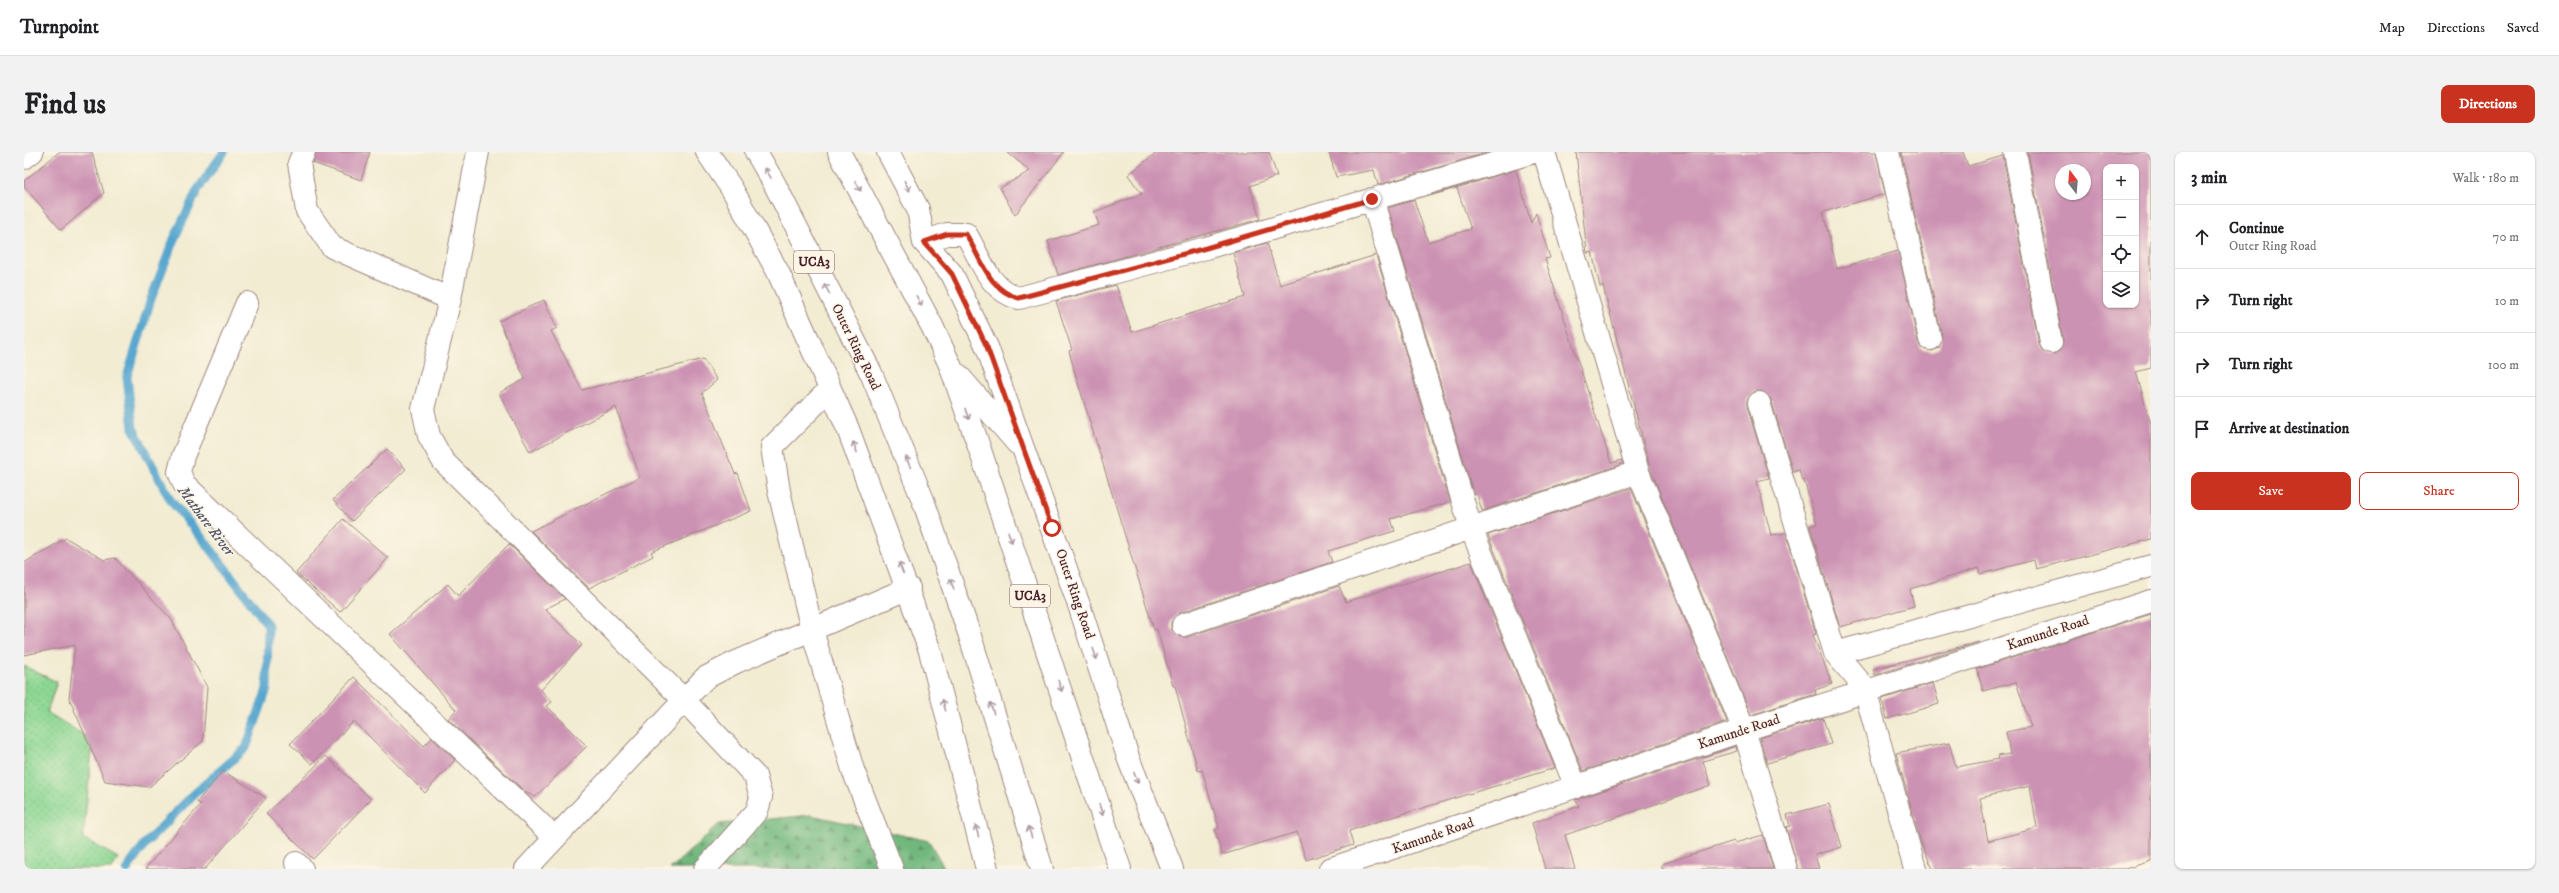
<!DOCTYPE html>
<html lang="en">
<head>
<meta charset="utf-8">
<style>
  body { margin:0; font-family:"IM FELL DW Pica",serif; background:#f2f2f2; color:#202124 }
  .controls { position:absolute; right:12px; top:12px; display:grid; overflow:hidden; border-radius:8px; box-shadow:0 1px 3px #0004 }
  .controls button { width:36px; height:36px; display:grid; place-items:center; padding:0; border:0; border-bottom:1px solid #e0e0e0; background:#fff; color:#202124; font:20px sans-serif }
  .compass { position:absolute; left:2031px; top:12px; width:36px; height:36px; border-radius:50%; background:#fff; box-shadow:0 1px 3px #0004; rotate:344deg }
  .stop { position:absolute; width:12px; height:12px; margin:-9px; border:3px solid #c8321e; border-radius:50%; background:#fff }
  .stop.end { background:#c8321e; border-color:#fff; box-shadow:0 1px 4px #0008 }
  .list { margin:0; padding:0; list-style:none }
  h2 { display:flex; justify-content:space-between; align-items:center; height:52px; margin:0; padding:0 16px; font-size:17px }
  h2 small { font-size:13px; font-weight:400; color:#757577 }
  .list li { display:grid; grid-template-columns:26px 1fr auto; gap:12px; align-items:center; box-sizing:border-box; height:64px; padding:0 16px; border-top:1px solid #e0e0e0 }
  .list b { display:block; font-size:15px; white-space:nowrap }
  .list p { margin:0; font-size:13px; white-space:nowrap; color:#757577 }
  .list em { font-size:13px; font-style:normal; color:#757577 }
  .actions { display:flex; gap:8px; padding:12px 16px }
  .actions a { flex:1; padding:9px 0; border:1px solid #c8321e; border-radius:8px; text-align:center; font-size:14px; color:#c8321e }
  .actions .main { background:#c8321e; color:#fff }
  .icon { flex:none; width:22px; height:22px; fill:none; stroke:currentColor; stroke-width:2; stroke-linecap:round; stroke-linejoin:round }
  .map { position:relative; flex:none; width:2127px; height:717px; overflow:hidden; border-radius:8px }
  header { display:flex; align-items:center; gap:24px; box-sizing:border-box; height:56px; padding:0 20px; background:#fff; border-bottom:1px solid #e0e0e0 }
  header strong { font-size:19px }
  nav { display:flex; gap:22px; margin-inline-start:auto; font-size:14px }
  .intro { display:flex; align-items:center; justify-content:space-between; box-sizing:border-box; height:96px; padding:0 24px }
  h1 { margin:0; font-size:28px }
  .button { padding:10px 18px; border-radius:8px; background:#c8321e; color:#fff; font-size:14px; font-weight:700 }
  main { display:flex; gap:24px; padding:0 24px }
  aside { flex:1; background:#fff; border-radius:8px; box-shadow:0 1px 3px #0004 }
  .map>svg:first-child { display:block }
</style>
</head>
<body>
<header>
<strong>Turnpoint</strong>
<nav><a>Map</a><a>Directions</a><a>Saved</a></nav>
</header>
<div class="intro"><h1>Find us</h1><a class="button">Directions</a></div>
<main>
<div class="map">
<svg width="2127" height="717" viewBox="0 0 2127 717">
  <defs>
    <pattern id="grass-dots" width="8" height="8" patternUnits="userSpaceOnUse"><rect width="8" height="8" fill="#8cd793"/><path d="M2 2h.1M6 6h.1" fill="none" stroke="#7ab87f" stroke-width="1.8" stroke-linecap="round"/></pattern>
    <pattern id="forest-firs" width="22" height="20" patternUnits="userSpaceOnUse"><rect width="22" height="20" fill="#71b87d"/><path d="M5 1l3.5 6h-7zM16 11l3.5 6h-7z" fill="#5f9567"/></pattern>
  </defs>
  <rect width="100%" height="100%" fill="#fcf5e5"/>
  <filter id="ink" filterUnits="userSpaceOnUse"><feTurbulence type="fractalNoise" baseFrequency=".025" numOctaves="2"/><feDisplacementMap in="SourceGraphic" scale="8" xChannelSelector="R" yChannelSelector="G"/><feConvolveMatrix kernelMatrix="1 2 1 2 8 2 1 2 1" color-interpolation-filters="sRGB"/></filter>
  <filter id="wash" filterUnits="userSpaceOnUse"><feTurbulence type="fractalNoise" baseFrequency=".012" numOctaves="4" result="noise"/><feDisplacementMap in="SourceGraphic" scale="16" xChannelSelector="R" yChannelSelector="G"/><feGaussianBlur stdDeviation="0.9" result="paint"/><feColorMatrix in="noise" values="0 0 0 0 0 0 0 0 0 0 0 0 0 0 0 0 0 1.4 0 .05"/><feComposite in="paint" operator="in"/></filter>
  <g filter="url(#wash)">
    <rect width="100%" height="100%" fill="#f2ecd3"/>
    <path fill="url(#grass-dots)" stroke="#6b7b5f" d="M0,514L33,530L23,560L69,589L59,686L94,706L88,717H0Z"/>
    <path fill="url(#forest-firs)" stroke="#5e6c54" d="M787,663L905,689L921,717H646L695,672Z"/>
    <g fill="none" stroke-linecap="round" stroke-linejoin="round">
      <path stroke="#54a5ce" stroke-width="9" d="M103,717L121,692L169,643L222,596L243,537L244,473L183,392L147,349L109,276L103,225L127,147L150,87L174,37L200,0"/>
    </g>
    <g id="blocks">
      <path fill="#cc92b3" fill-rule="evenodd" d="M35,0H68L80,41L37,78L0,34V29Z
        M292,0H346L337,28L289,11Z
        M983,0H1040L991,63L976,36L1006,19Z
        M1133,0H1245L1253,24L1226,34L1236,67L1034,123L1024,89L1075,73L1070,60L1118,42L1104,23Z
        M1305,0H1466L1354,33L1350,18L1312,25Z
        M1552,0H1852L1861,42L1799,60L1813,117L1874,99L1894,190L1897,196L1908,199L1915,196L1918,184L1877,0H1939L1944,14L1979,4L2015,192L2018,198L2029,202L2035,199L2039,188L2004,0H2127V216L2112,220L2127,272V387L2012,417L2010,408L1957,422L1955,416L1886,437L1890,454L1816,475L1786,374L1793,372L1780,328L1778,329L1775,318L1769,320L1747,247L1738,239H1731L1723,248V254L1745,326L1733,329L1747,383L1762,381L1792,482L1789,483L1808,532L1791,538L1792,542L1727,563L1626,316L1579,134L1576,135L1568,100L1563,101ZM2082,15H2112V153H2082ZM2037,18H2061V42H2037Z
        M1492,18L1507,71L1512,61L1526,106L1521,107L1587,311L1598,308L1599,312L1458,359L1453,342L1450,343L1364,56L1390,48L1404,90L1447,77L1433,36L1405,44Z
        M1243,91L1256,133L1352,103L1426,350L1367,367L1371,379L1304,399L1308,410L1155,461L1147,470V477L1156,485H1163L1315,434L1322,450L1447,410L1531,616L1345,672L1325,679L1329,693L1282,708L1273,680L1198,703L1191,678L1195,676L1178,618L1174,619L1151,534H1149L1133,477L1130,478L1051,221L1045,199L1048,198L1032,149L1092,133L1108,180L1221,145L1209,101Z
        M520,148L533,176L527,179L558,238L679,207L693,228L678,241L711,322L714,321L727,359L627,400L629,404L565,436L507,379L616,325L592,255L506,300L475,241L501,227L475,169Z
        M363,297L382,317L328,369L309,348Z
        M1607,336L1703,570L1559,619L1464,383Z
        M319,367L364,406L316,460L272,421Z
        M42,386L80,408L91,406L147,467L183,535L179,589L125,635L81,629L45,546L51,493L0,503V411Z
        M485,392L541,447L521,457L558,493L517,538L528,550L523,554L563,594L511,645L501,640L424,567L432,558L366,482L424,432L434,444Z
        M2127,462V709L2101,717H1909L1897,691L1872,601L1925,591L1932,615L1975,607L1974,604L1986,602L1982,580L2007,575L1992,530L1959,539L1953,517ZM2006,634L2013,676L1964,689L1956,646Z
        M1955,490L1851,523L1849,517Z
        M330,525L400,594L408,586L431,608L401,641L330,569L288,612L266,592Z
        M1909,531L1915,552L1863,567L1858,547Z
        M1799,566L1807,592L1743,611L1736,586Z
        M1712,594L1713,599L1679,609L1687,633L1541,683L1551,717H1521L1508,671L1555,654L1551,648Z
        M302,604L347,647L289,707L242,662Z
        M199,619L242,646L181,717H121L177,652L173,650Z
        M1805,652L1818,695L1791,703L1795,717H1774L1762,675L1766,674L1763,663Z
        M1739,683L1749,717H1638V712L1710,689L1711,691Z"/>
    </g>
  </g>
  <g filter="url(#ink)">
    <use href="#blocks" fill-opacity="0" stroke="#9e867f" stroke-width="1"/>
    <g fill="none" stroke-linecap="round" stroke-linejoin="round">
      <defs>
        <path id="minor" d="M280,0L275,11L283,59L308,95L426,147
          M454,0L426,147L399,257L405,284L419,309L660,548L731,624L737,645L733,659L681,717
          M1520,0L1614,320L1720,578L1762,717
          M1864,0L1906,187
          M1991,0L2027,190
          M0,6L8,0
          M1348,47L1447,376L1552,635
          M900,90L923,82H942C957,107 965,139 995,146L1182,96L1510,0
          M223,151L159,304L155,320L160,332L530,685
          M805,238L748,295L755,339L788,478L829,618L868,717
          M1735,251L1811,501L1840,535L1891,717
          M1159,473L1614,320
          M1811,501L2127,414
          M272,711L278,717
          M502,717L681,526L710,511L885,436
          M1306,717L1720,578L2127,449"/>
        <path id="major" d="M683,0L708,37L754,120L824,277L906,499L963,717
          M732,0L750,31L847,221L899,348L945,481L1018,717
          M815,0L908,174L926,213L953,289L1096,717
          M864,0L894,57L900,90L928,122L963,195L1056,456L1105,608L1148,717
          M934,223L993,291"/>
      </defs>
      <use href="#minor" stroke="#9e867f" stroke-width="24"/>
      <use href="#major" stroke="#9e867f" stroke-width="24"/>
      <use href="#minor" stroke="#fff" stroke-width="22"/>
      <use href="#major" stroke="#fff" stroke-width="22"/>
    </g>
    <defs><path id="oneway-shaft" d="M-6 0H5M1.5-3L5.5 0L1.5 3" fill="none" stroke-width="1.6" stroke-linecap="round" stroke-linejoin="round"/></defs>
    <g stroke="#ae9aa0">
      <use href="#oneway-shaft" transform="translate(744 21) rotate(-120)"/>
      <use href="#oneway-shaft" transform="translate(834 34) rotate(62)"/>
      <use href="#oneway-shaft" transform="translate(883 34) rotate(62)"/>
      <use href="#oneway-shaft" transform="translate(803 137) rotate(-117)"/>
      <use href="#oneway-shaft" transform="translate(895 149) rotate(62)"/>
      <use href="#oneway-shaft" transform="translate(943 262) rotate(70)"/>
      <use href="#oneway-shaft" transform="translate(831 295) rotate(-111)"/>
      <use href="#oneway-shaft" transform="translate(884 310) rotate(-113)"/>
      <use href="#oneway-shaft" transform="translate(986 385) rotate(71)"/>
      <use href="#oneway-shaft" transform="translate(877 416) rotate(-111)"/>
      <use href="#oneway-shaft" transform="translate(928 432) rotate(-109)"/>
      <use href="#oneway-shaft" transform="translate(1071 502) rotate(72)"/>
      <use href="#oneway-shaft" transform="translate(1036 534) rotate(71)"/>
      <use href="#oneway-shaft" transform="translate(920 553) rotate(-105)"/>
      <use href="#oneway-shaft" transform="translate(968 556) rotate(-107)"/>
      <use href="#oneway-shaft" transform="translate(1112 626) rotate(69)"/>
      <use href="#oneway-shaft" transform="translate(1077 658) rotate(72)"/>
      <use href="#oneway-shaft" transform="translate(953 679) rotate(-105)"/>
      <use href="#oneway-shaft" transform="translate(1006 680) rotate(-107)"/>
    </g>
  </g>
  <g fill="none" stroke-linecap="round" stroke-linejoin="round" filter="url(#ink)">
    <path stroke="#c8321e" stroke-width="5" d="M1028,376L963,195L928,122L900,90L923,82H942C957,107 965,139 995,146L1182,96L1348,47"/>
  </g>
  <g text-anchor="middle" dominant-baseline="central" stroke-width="3" stroke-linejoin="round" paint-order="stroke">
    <g fill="#fcf5e5" stroke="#7f5f63" stroke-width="1">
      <rect x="770" y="99" width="40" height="22" rx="3"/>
      <rect x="986" y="433" width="40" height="22" rx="3"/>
    </g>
    <g font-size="13" font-weight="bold" fill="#4a1f2b">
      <text x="790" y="110">UCA3</text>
      <text x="1006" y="444">UCA3</text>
    </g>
    <g font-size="14" fill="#4a1f2b" stroke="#fcf5e5">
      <text transform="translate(832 195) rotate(64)">Outer Ring Road</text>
      <text transform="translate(1051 442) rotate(71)">Outer Ring Road</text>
      <text transform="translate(2024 481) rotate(-18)">Kamunde Road</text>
      <text transform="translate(1715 580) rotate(-18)">Kamunde Road</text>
      <text transform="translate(1409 684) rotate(-19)">Kamunde Road</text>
    </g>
    <g font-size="15" font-style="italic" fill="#4e556c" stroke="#fcf5e5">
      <text transform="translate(182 369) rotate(53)">Mathare River</text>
    </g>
  </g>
</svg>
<div class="controls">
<button>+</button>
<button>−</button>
<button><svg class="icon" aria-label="locate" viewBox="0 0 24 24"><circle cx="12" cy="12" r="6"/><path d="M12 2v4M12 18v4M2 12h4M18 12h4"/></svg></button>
<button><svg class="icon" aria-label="layers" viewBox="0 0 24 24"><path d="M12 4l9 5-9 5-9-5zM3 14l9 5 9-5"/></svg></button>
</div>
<svg class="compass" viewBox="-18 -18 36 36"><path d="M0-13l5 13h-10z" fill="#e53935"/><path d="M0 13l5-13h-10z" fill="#757577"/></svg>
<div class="stop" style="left:1028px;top:376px"></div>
<div class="stop end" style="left:1348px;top:47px"></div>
</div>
<aside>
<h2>3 min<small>Walk · 180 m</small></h2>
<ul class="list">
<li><svg class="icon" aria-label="ahead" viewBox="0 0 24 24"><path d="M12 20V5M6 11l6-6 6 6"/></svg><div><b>Continue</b><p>Outer Ring Road</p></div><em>70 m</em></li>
<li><svg class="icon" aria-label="right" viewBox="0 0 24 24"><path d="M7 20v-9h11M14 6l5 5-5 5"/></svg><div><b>Turn right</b></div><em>10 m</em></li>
<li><svg class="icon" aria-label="right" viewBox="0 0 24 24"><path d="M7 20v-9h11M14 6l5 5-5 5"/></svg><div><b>Turn right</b></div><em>100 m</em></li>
<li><svg class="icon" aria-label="arrive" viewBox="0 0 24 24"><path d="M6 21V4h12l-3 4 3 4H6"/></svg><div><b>Arrive at destination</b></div></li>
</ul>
<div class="actions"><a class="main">Save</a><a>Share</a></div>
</aside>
</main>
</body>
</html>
